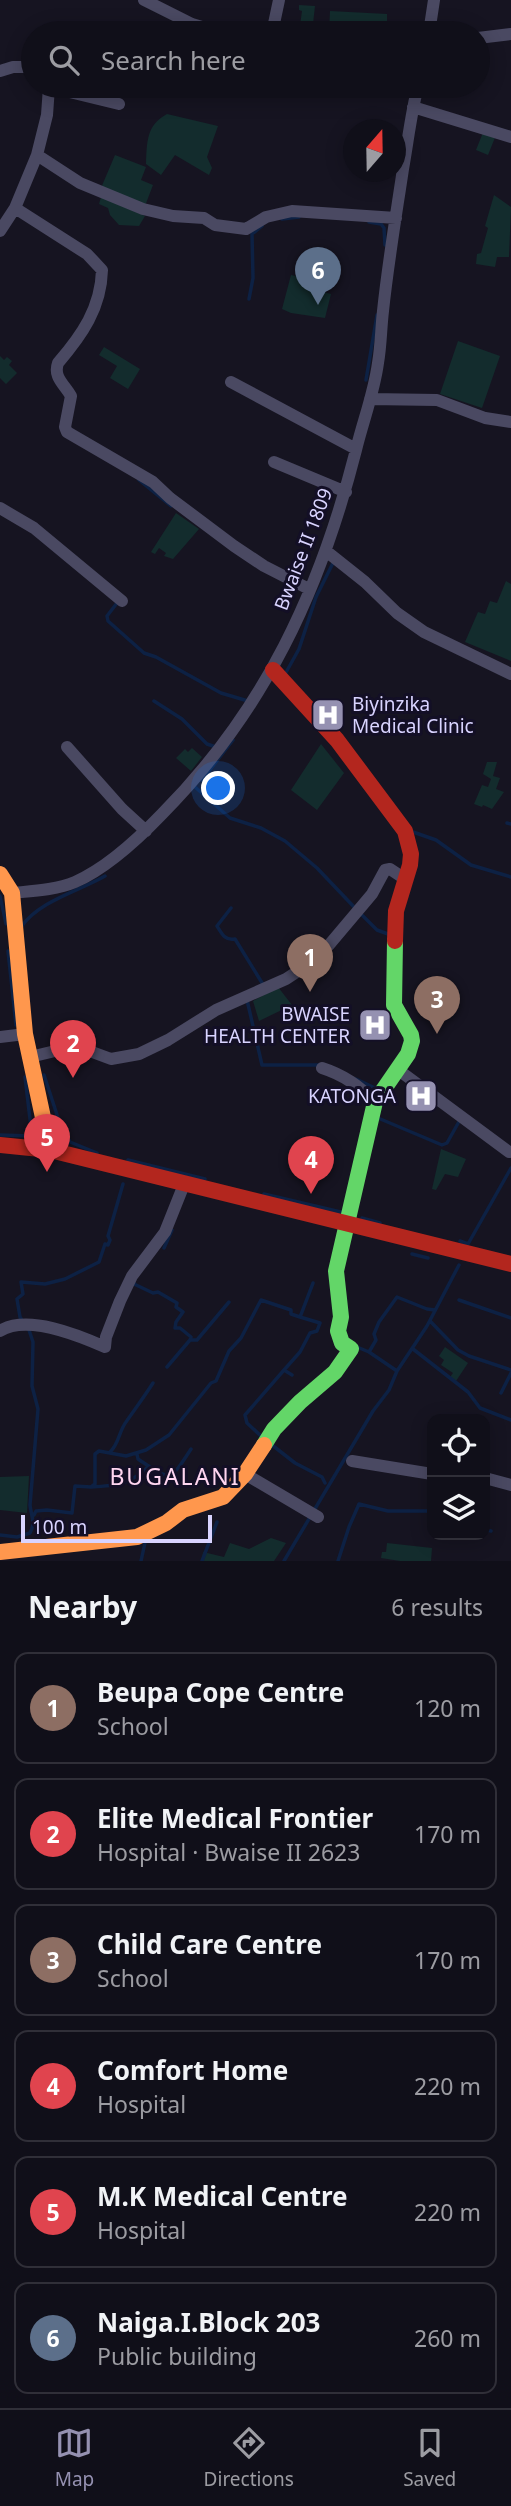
<!DOCTYPE html>
<html lang="en">
<head>
<meta charset="utf-8">
<style>
  body { margin:0; font-family:"Noto Sans",sans-serif; background:#1e1d26; color:#f1f3f6 }
  .controls { position:absolute; right:21px; bottom:21px; display:grid; overflow:hidden; border-radius:14px; box-shadow:0 4px 18px #0003 }
  .controls button { width:63px; height:63px; display:grid; place-items:center; padding:0; border:0; border-bottom:2px solid #302f38; background:#100f19; color:#f1f3f6; font:35px sans-serif }
  .compass { position:absolute; left:343px; top:119px; width:63px; height:63px; border-radius:50%; background:#100f19; box-shadow:0 4px 18px #0003; rotate:20deg }
  .scale { position:absolute; left:21px; bottom:18px; width:191px; box-sizing:border-box; padding-left:7px; border:4px solid #d9d4ff; border-top:0; font-size:19px; line-height:24px; white-space:nowrap; color:#d9d4ff; -webkit-text-stroke:5px #130f26; paint-order:stroke }
  .you { position:absolute; left:219px; top:789px; width:24px; height:24px; margin:-18px; border:5px solid #fff; border-radius:50%; background:#1a73e8; box-shadow:0 0 0 10px #1a73e833 }
  .badge { display:grid; place-items:center; width:46px; height:46px; border-radius:50%; background:#9591b1; color:#fff; font-size:23px; font-weight:700 }
  .pin { position:absolute; translate:-50% -58px; filter:drop-shadow(0 2px 4px #0008) }
  .pin::after { content:''; position:absolute; top:37px; width:24px; height:21px; background:inherit; clip-path:polygon(0 0,100% 0,50% 100%) }
  .list { margin:0; padding:0; list-style:none }
  h2 { display:flex; justify-content:space-between; align-items:center; height:91px; margin:0; padding:0 28px; font-size:30px }
  h2 small { font-size:23px; font-weight:400; color:#9c9ca2 }
  .list li { display:grid; grid-template-columns:46px 1fr auto; gap:21px; align-items:center; box-sizing:border-box; height:112px; margin:0 14px 14px; padding:0 14px; border:2px solid #302f38; border-radius:14px }
  .list b { display:block; font-size:26px; white-space:nowrap }
  .list p { margin:0; font-size:23px; white-space:nowrap; color:#9c9ca2 }
  .list em { font-size:23px; font-style:normal; color:#9c9ca2 }
  .icon { flex:none; width:38px; height:38px; fill:none; stroke:currentColor; stroke-width:2; stroke-linecap:round; stroke-linejoin:round }
  .map { position:relative; flex:none; width:511px; height:1561px; overflow:hidden }
  .search { position:absolute; background:#100f19; box-shadow:0 4px 18px #0003; left:21px; right:21px; top:21px; height:77px; display:flex; align-items:center; gap:18px; box-sizing:border-box; padding:0 24px; border-radius:38px; color:#9c9ca2; font-size:26px }
  .sheet { height:847px; background:#100f19 }
  nav { display:flex; justify-content:space-around; align-items:center; box-sizing:border-box; height:98px; border-top:2px solid #302f38; background:#100f19; font-size:19px; color:#9c9ca2 }
  nav a { display:grid; justify-items:center; gap:4px }
  nav .on { color:#9591b1 }
  .map>svg:first-child { display:block }
</style>
</head>
<body>
<div class="map">
<svg width="511" height="1561" viewBox="0 0 511 1561">
  <rect width="100%" height="100%" fill="#161421"/>
  <path fill="#132c2d" d="M299,5L315,6L312,33H299L302,11L299,10Z
    M330,11L387,14V33H329Z
    M167,114L218,126L207,157L212,168L209,175L175,155L161,175L146,164C147,143 146,125 167,114Z
    M484,130L496,135L488,155L476,150Z
    M115,155L146,167L141,180L153,185L145,206L101,188Z
    M494,195L511,207L509,257H497L495,267L476,264L477,254L481,253L488,228L485,226Z
    M101,197L145,216L139,226L119,225L110,215L108,208L99,204Z
    M306,274L318,277L316,290L331,294L325,318L291,313L282,309L291,275L305,278Z
    M458,341L500,356L482,408L440,394Z
    M104,347L140,369L128,389L110,378L117,366L99,355Z
    M0,356L4,360L7,357L12,361L9,365L17,373L6,384L0,378Z
    M176,513L199,529L173,559L164,556L166,553L159,548L155,554L151,552Z
    M506,581L511,584V661L465,642L478,612L485,614L490,601L497,603Z
    M321,744L344,773L317,810L291,790Z
    M192,748L202,757L191,771L176,758L185,749L188,752Z
    M487,762H497L493,776L500,778L496,789L504,792L492,809L483,805L482,807L474,804L482,785L488,787L491,779L483,774Z
    M278,987L292,1005L259,1021L253,1001Z
    M441,1149L466,1159L458,1177L445,1174L436,1190L432,1189Z
    M445,1347L468,1363L456,1381L450,1377L453,1373L441,1365L444,1360L439,1356Z
    M29,1476L27,1513L0,1510V1477Z
    M271,1538L286,1543L274,1561H202L203,1552L224,1557L230,1543L249,1549Z
    M387,1543L432,1548L431,1561H400L381,1558L382,1552H386Z"/>
  <g fill="none" stroke-linecap="round" stroke-linejoin="round">
    <path stroke="#0d2144" stroke-width="3.5" d="M222,28L258,33
      M282,219L299,217
      M369,222L381,224L384,228L385,245
      M249,299L253,278L252,234L262,226
      M366,380L377,315
      M139,480L171,506
      M116,601L117,603L107,616L108,621L144,653L156,657L221,693L248,701
      M284,676L299,649L316,597L334,561
      M154,701L182,719L207,744L216,747
      M197,780H202L233,740
      M195,787L230,818L261,828L285,841L317,868L355,908
      M507,823L511,824
      M413,832L436,840L471,865L511,877
      M0,896L6,924
      M231,908L217,926C222,934 225,941 235,939L264,986
      M361,914L377,930L388,934L389,936
      M21,927C39,901 79,891 105,876
      M8,951L16,1025
      M247,1000L262,1065H320
      M44,1075L61,1127L70,1142L97,1153
      M356,1079L377,1089
      M378,1118L442,1145L447,1143L461,1118
      M0,1135L32,1136L25,1077
      M128,1160L205,1179
      M264,1194L345,1213
      M362,1218L380,1223
      M460,1241L468,1244L511,1168
      M164,1248L172,1230
      M412,1254L428,1258
      M134,1281V1284L153,1293L158,1292L177,1303L176,1307L183,1312L176,1322L175,1328H180L191,1337L190,1340
      M459,1300L511,1318
      M430,1321L458,1350L469,1356L511,1370
      M23,1322L20,1317L17,1299L23,1294L21,1282L45,1284L65,1279L99,1262L105,1244L108,1245L110,1240L108,1236L123,1184
      M357,1347L369,1352L397,1371
      M413,1349L468,1392L480,1408L511,1420
      M369,1352L376,1340L374,1334L379,1322L397,1297L427,1309L435,1310
      M167,1367L190,1340H197L229,1302
      M284,1370L300,1352L310,1333L317,1331L320,1323L300,1317L313,1283
      M501,1393L511,1373
      M261,1436L247,1423L245,1415L284,1370L292,1375
      M272,1445L295,1463L322,1477L325,1483
      M110,1452C119,1444 119,1431 126,1422C135,1409 144,1397 153,1383
      M137,1454L138,1459C171,1481 169,1483 191,1449
      M91,1487C116,1486 131,1484 149,1466
      M34,1515L36,1511L47,1510L72,1513L75,1486L91,1487L95,1484V1454L99,1451L126,1456L146,1450L169,1435L211,1383L216,1381L229,1351L241,1338L261,1300L291,1310V1314L300,1317
      M485,1518L487,1520V1530L491,1531
      M0,1535L17,1537L30,1533C36,1522 31,1516 30,1505L38,1409L32,1386L33,1342L29,1330
      M141,1561L146,1538
      M202,1561L217,1522
      M284,1561L373,1411L389,1390L397,1371L427,1326L459,1265
      M338,1561L349,1527L359,1504L388,1511H432"/>
    <path stroke="#4a4962" stroke-width="12" d="M144,0L192,24L222,33
      M272,33L279,0
      M429,33L434,0
      M478,38L511,34
      M0,71L13,67H28L33,73
      M49,87L119,104
      M413,107L511,137
      M37,155L80,183L143,209L173,216L204,218L215,225L246,229L266,217L292,211L396,218
      M15,208L87,254L102,270C101,308 82,335 58,363C53,377 64,384 71,396L65,427L67,432L153,482L170,498L234,546L264,566L309,589
      M0,231L15,208L37,155L47,115L49,87
      M231,382L356,449
      M370,399L437,400L485,418L511,422
      M274,462L346,492
      M0,508L34,528L122,601
      M326,551L365,582L397,613L424,632L511,674
      M67,747L122,809L146,831
      M12,893C32,891 56,890 75,882C107,868 138,839 162,814C265,710 320,591 356,450C363,421 374,393 378,363C381,346 381,328 383,311C388,263 396,216 403,169C408,141 411,113 418,86
      M0,1037L25,1034
      M30,1057L76,1046L111,1059L139,1054L168,1040L216,1010L286,979L318,958L372,894L385,870L390,869L405,879
      M322,1068C344,1075 359,1086 375,1102
      M397,1069L509,1152
      M0,1331C27,1314 78,1335 105,1347L106,1337L120,1301L132,1276L165,1232L185,1182
      M352,1461L432,1474
      M245,1474L318,1517
      M485,1478L511,1485"/>
    <path stroke="#63d668" stroke-width="16" d="M264,1445L274,1429L300,1402L335,1372L351,1349L342,1343L338,1331L341,1317L336,1271L375,1102L408,1054L412,1041L411,1035L394,1005L395,941"/>
    <path stroke="#ff974d" stroke-width="16" d="M0,874L12,893L25,1034L50,1150
      M0,1552L137,1537L166,1523L183,1510L223,1497L245,1474L264,1445"/>
    <path stroke="#b3261e" stroke-width="16" d="M273,670L337,740L405,831L411,854L410,865L396,911L395,941
      M0,1145L50,1150L511,1264"/>
  </g>
  <defs>
    <symbol id="hospital-square" viewBox="-11 -11 22 22"><rect x="-9" y="-9" width="18" height="18" rx="4" fill="#9591b1" stroke="#130f26"/><path d="M-5-5h3v3.5h4V-5h3V5h-3V1.5h-4V5h-3Z" fill="#fff"/></symbol>
  </defs>
  <g fill-rule="evenodd">
    <use href="#hospital-square" x="309" y="696" width="38" height="38"/>
    <use href="#hospital-square" x="356" y="1006" width="38" height="38"/>
    <use href="#hospital-square" x="402" y="1077" width="38" height="38"/>
  </g>
  <g text-anchor="middle" dominant-baseline="central" stroke-width="6" stroke-linejoin="round" paint-order="stroke">
    <g font-size="19" fill="#d9d4ff" stroke="#130f26">
      <text transform="translate(303 549) rotate(-69)">Bwaise II 1809</text>
    </g>
    <g font-size="19" fill="#d9d4ff" stroke="#130f26" text-anchor="end">
      <text x="352" y="704" text-anchor="start">Biyinzika<tspan x="352" dy="22">Medical Clinic</tspan></text>
      <text x="350" y="1014">BWAISE<tspan x="350" dy="22">HEALTH CENTER</tspan></text>
      <text x="396" y="1096">KATONGA</text>
    </g>
    <g font-size="23" letter-spacing="2" fill="#ffd6f0" stroke="#130f26">
      <text x="175" y="1476">BUGALANI</text>
    </g>
  </g>
</svg>
<div class="controls">
<button><svg class="icon" aria-label="locate" viewBox="0 0 24 24"><circle cx="12" cy="12" r="6"/><path d="M12 2v4M12 18v4M2 12h4M18 12h4"/></svg></button>
<button><svg class="icon" aria-label="layers" viewBox="0 0 24 24"><path d="M12 4l9 5-9 5-9-5zM3 14l9 5 9-5"/></svg></button>
</div>
<svg class="compass" viewBox="-18 -18 36 36"><path d="M0-13l5 13h-10z" fill="#e53935"/><path d="M0 13l5-13h-10z" fill="#9c9ca2"/></svg>
<div class="scale">100 m</div>
<div class="you"></div>
<div class="pin badge" style="left:310px;top:992px;background:#8d6e63">1</div>
<div class="pin badge" style="left:73px;top:1078px;background:#e0444e">2</div>
<div class="pin badge" style="left:437px;top:1034px;background:#8d6e63">3</div>
<div class="pin badge" style="left:311px;top:1194px;background:#e0444e">4</div>
<div class="pin badge" style="left:47px;top:1172px;background:#e0444e">5</div>
<div class="pin badge" style="left:318px;top:305px;background:#5c6f8a">6</div>
<div class="search"><svg class="icon" aria-label="search" viewBox="0 0 24 24"><circle cx="10" cy="10" r="6"/><path d="M15 15l6 6"/></svg>Search here</div>
</div>
<section class="sheet">
<h2>Nearby<small>6 results</small></h2>
<ul class="list">
<li><span class="badge" style="background:#8d6e63">1</span><div><b>Beupa Cope Centre</b><p>School</p></div><em>120 m</em></li>
<li><span class="badge" style="background:#e0444e">2</span><div><b>Elite Medical Frontier</b><p>Hospital · Bwaise II 2623</p></div><em>170 m</em></li>
<li><span class="badge" style="background:#8d6e63">3</span><div><b>Child Care Centre</b><p>School</p></div><em>170 m</em></li>
<li><span class="badge" style="background:#e0444e">4</span><div><b>Comfort Home</b><p>Hospital</p></div><em>220 m</em></li>
<li><span class="badge" style="background:#e0444e">5</span><div><b>M.K Medical Centre</b><p>Hospital</p></div><em>220 m</em></li>
<li><span class="badge" style="background:#5c6f8a">6</span><div><b>Naiga.I.Block 203</b><p>Public building</p></div><em>260 m</em></li>
</ul>
</section>
<nav>
<a class="on"><svg class="icon" aria-label="map" viewBox="0 0 24 24"><path d="M3 6l6-2 6 2 6-2v14l-6 2-6-2-6 2zM9 4v14M15 6v14"/></svg>Map</a>
<a><svg class="icon" aria-label="directions" viewBox="0 0 24 24"><path d="M12 3l9 9-9 9-9-9zM9 14v-3h6M13 9l2 2-2 2"/></svg>Directions</a>
<a><svg class="icon" aria-label="saved" viewBox="0 0 24 24"><path d="M7 4h10v16l-5-4-5 4z"/></svg>Saved</a>
</nav>
</body>
</html>
